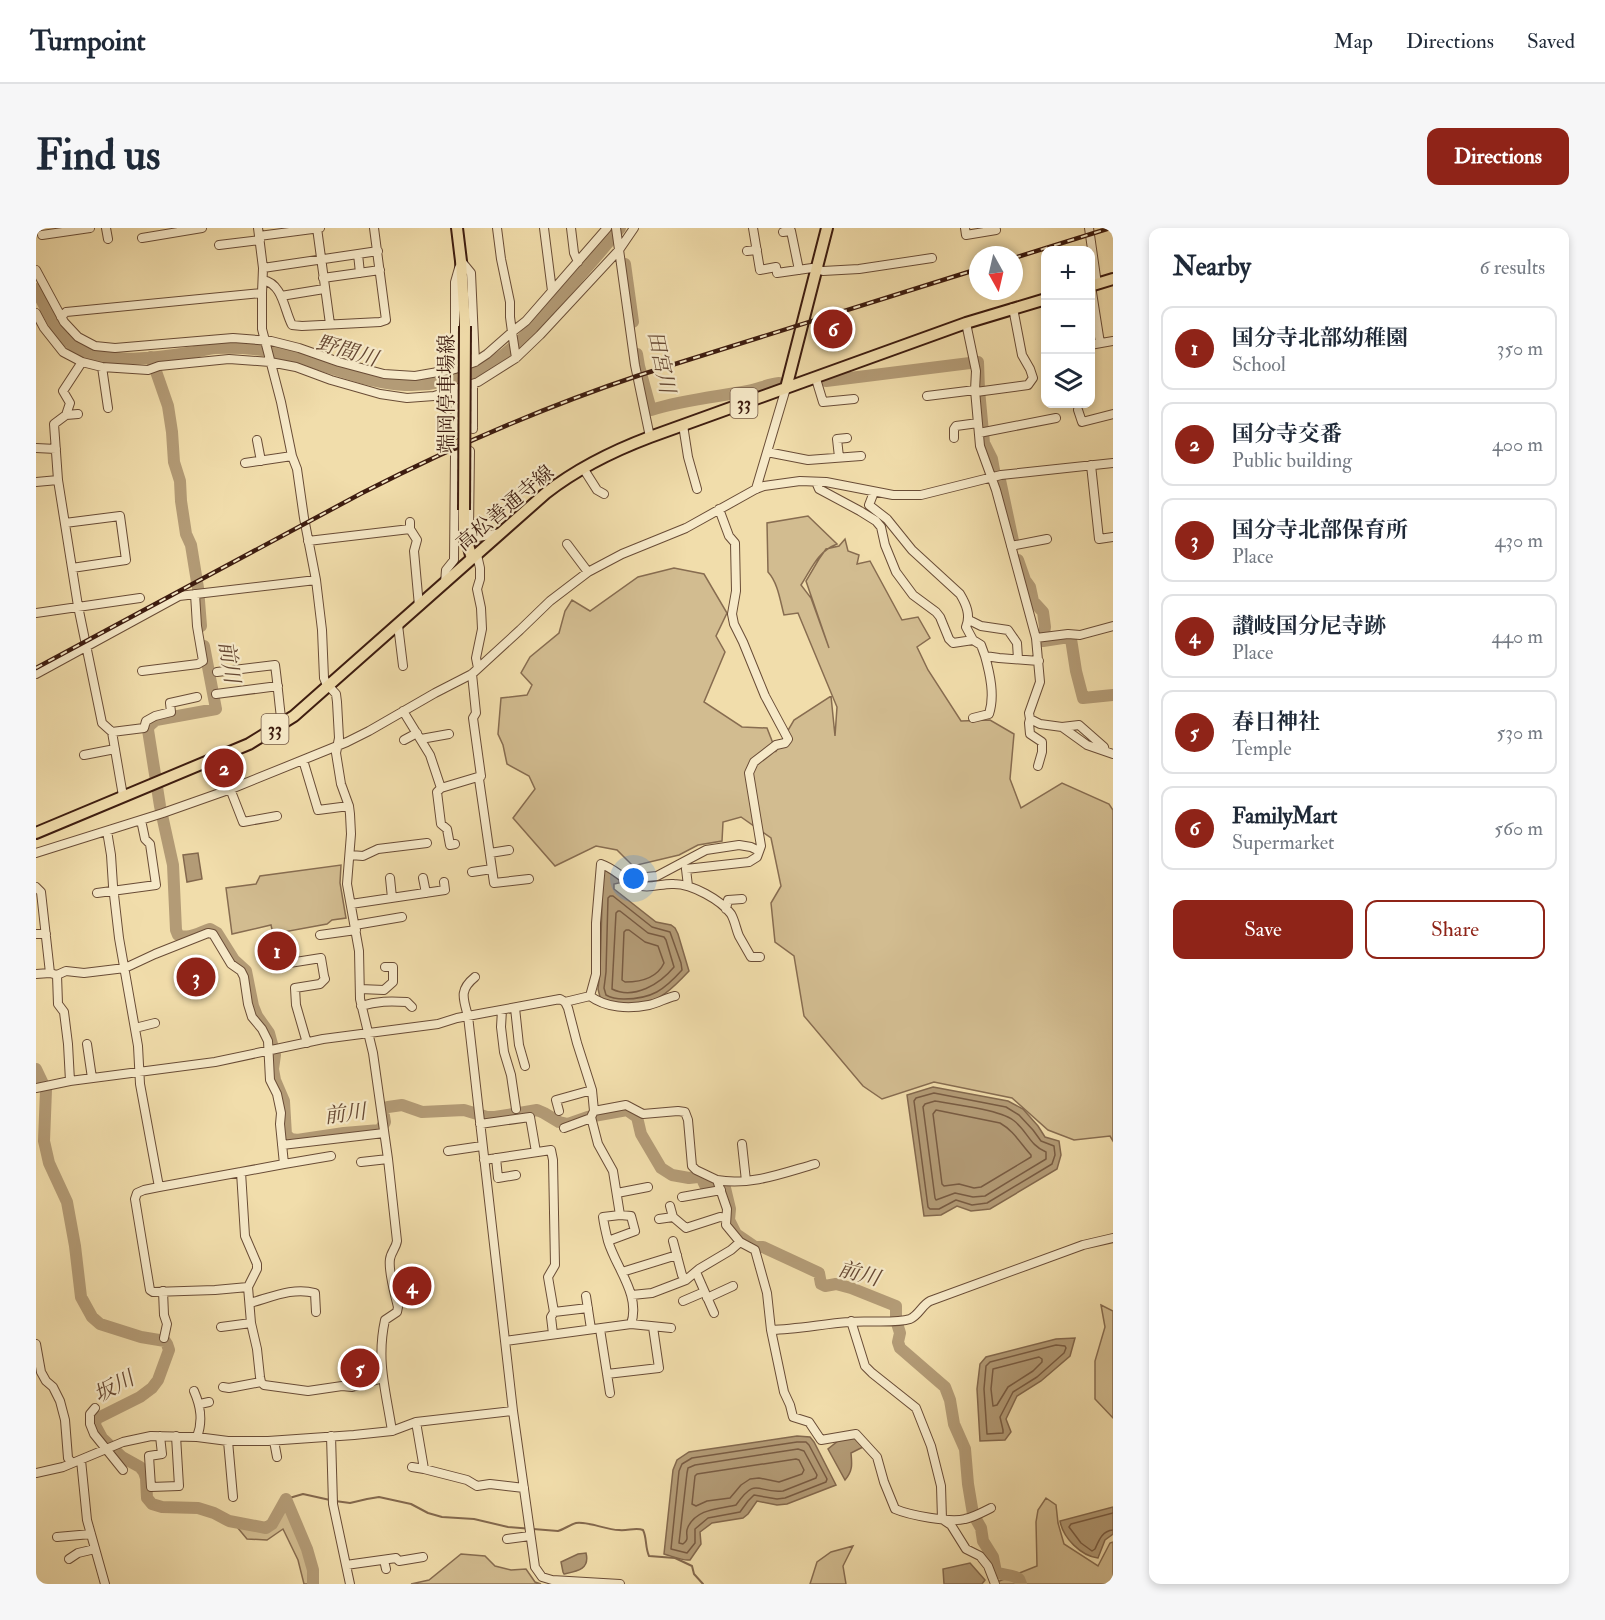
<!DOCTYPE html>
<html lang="en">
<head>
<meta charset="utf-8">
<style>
  body { margin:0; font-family:"IM FELL Double Pica","Noto Serif JP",serif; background:#f6f6f7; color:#1f2937 }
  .controls { position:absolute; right:18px; top:18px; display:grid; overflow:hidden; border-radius:12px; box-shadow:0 3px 9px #0003 }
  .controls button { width:54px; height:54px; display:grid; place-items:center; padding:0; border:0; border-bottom:2px solid #e0e1e3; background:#fff; color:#1f2937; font:30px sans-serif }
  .compass { position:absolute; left:933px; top:18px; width:54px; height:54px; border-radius:50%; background:#fff; box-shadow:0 3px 9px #0003; rotate:172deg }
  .you { position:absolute; left:598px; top:651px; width:21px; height:21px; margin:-15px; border:4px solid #fff; border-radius:50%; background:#1a73e8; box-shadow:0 0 0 9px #1a73e833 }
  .badge { display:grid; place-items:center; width:39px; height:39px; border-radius:50%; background:#8f2418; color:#fff; font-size:20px; font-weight:700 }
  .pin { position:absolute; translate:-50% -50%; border:3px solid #fff; box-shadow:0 2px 6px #0006 }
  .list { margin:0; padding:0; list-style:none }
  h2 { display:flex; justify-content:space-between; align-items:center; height:78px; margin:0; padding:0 24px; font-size:26px }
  h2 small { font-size:20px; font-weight:400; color:#747a83 }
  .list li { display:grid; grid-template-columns:39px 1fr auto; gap:18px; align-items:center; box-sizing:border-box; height:84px; margin:0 12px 12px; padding:0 12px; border:2px solid #e0e1e3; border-radius:12px }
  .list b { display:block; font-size:22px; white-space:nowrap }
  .list p { margin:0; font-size:20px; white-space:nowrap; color:#747a83 }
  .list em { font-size:20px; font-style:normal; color:#747a83 }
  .actions { display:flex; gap:12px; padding:18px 24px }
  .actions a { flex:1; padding:14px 0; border:2px solid #8f2418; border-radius:12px; text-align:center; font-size:21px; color:#8f2418 }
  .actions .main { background:#8f2418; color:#fff }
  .icon { flex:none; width:33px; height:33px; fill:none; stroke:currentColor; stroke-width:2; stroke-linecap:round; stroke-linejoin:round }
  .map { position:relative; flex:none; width:1077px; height:1356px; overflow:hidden; border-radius:12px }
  header { display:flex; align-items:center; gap:36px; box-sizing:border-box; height:84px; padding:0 30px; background:#fff; border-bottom:2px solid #e0e1e3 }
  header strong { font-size:28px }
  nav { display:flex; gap:33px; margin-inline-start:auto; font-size:21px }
  .intro { display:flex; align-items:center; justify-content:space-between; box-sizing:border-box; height:144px; padding:0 36px }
  h1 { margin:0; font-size:42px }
  .button { padding:15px 27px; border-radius:12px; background:#8f2418; color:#fff; font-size:21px; font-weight:700 }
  main { display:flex; gap:36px; padding:0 36px }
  aside { flex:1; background:#fff; border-radius:12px; box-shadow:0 3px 9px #0003 }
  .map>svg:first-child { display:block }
</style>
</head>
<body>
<header>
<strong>Turnpoint</strong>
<nav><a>Map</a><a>Directions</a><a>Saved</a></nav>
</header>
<div class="intro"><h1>Find us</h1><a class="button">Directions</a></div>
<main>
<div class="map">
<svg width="1077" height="1356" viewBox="0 0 1077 1356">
  <rect width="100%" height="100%" fill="#f1ddab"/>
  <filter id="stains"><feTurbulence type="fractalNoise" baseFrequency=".00333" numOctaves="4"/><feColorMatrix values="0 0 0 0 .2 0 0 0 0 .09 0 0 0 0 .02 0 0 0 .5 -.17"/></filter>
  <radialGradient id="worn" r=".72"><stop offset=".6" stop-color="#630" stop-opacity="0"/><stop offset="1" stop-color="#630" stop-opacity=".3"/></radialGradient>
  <path fill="#d2bc90" stroke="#876c50" stroke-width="1.5" d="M772,288L801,316C781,324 776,340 765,357L775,370L793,420L770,353L783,331L790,321L803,318L809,311L812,323L823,327L821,336L834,333L866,392L882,389L894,410L881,419L892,442L925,493L954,492L978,506L974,551L985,580L1026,555L1073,576L1077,582V913L1074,908L1038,912L1012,902L976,870L898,854L846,871L827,858L768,788L758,728L739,714L735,675L745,658L735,610L705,589L687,594L686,613L662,617L643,627L597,638L581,622L560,618L519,638L477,590L499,561L493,548L471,536L467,517L462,506L465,470L491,467L496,457L485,445L494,429L523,405L529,383L536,372L554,383L602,349L638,340L668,346L691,385L680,408L689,424L668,474L706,499L731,500L740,523L758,492L795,468L799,508L801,479L762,385L748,387C744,372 742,355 732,344L731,295Z
    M305,637L304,655L310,690L296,692L291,696L237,706L235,697L196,706L190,660L220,656L224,648Z
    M1065,1077L1077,1083V1190L1059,1171V1133L1069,1099Z
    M1010,1270L1020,1277L1022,1295L1028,1316L1062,1338L1074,1315L1077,1314V1356H956L1001,1338L1000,1294L1002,1282Z
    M250,1278C259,1302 276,1329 272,1356H268L262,1332L247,1301L231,1312L211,1311L201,1299L224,1302L235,1301Z
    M817,1318L807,1338L810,1356H774L781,1334L795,1324Z
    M425,1326L449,1328L459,1338L475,1342L490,1341L499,1354L505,1356H375L393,1352Z"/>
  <path fill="#b39b76" stroke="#83684d" stroke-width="1.5" d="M162,625L166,651L151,654L147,627Z
    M567,642H569L583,652V655L578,656V661L620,694L635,697L639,700L642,706L653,743C638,759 622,776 598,777C587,777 576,774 565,773L562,761L564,744Z
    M897,859L972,873L987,881L1002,898L1009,909L1023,913L1025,927L1021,941L954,981L935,983L921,978L905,987L888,988L871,867Z
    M1039,1110L1034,1128L1005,1153L981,1168L970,1191L975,1204L969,1212L944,1213L941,1161L944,1136L950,1129L1020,1111Z
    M761,1208L774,1209L778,1214L800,1257L751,1276L741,1277L721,1273L712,1286L707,1290L676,1295L664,1304L665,1316L654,1332C646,1333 636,1328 628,1326L637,1242L641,1232L653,1224Z
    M820,1208L831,1217L815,1225C816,1236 817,1243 809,1252L792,1221L802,1213Z
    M1077,1279V1306L1069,1312L1062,1330C1045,1328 1027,1310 1024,1293Z
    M550,1325C554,1341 542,1343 528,1346L527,1344L525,1334L542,1326Z
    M934,1335L949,1352L946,1356H908L907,1341Z"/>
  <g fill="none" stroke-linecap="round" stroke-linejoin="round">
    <path stroke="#785b42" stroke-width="1.5" d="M574,668H577L616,699L634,704L645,735L646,742C628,762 616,771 588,771C581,771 575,770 570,767L568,760L570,744L572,670Z
      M582,683H584L612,705L628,709L630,712L638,739C624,756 598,772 576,761L580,685Z
      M590,702H593L609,714L622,718L628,735C621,750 604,754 589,754L586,752L588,704Z
      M898,865L970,879L983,887L997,902L1005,913L1018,918L1019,927L1016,936L951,975L936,977L920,972L903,981H894L892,979L878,873L880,870Z
      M899,873C917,876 964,882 977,892C991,902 993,917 1010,924V931L949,968L937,969L919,965L900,972L899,970L887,879L889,876Z
      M900,882L964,895C978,903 984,915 995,927V929L945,959L938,960L923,956L908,958L906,956L897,886Z
      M1020,1117L1029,1118L1030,1120L1028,1125L1001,1149L977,1164L964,1189L967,1202V1205L951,1206L948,1161L950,1138L954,1134Z
      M1003,1129L1006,1131V1134L997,1143L972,1159L961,1177L957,1178L955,1161L957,1141Z
      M761,1214H770L773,1217L791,1251L790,1254L749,1270L741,1271L718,1267L712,1273L704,1284L672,1290L659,1301V1315L651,1325L635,1321L643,1243L646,1236L656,1230Z
      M762,1221L768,1223L781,1247L780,1250L747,1263C721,1266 721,1247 700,1277C684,1281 661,1280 652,1299C648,1307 655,1310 647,1316L643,1315L651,1245L652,1240L659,1237Z
      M760,1231L763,1232L768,1242L766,1246L743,1254L723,1250L714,1251L705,1257L694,1270L671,1273L660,1278L656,1276L659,1248L661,1246Z
      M1077,1285L1035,1296L1033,1299L1045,1315L1056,1323L1059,1321C1063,1312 1066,1303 1077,1302"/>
    <path stroke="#83684d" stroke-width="2" d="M250,1271L267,1266L294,1272
      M299,1273L314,1275L331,1271L343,1269L375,1276L392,1285L406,1289L438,1291L472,1299L522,1303C529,1301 533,1297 540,1295C552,1293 570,1302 583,1302C592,1303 600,1299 607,1302C611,1310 609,1319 613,1328L639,1330L656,1338L658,1346L667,1356"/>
    <path stroke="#b39b76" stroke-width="12" d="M589,36L597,94
      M0,61C11,82 22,112 45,122C74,136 121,130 152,125C161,124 170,121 179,120C204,119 232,121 256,128C323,147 369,174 440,143C473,129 498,99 522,72C543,49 564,25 584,0
      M601,126L603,138L615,182C646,172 679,169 712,163C723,161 732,156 743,155
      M115,129L132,178L136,204L138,234L144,253L145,273L150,306L155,317L162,360L165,398
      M790,153L942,134L943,162L948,215L956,231L958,242
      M964,252L977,313
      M982,332L989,352L994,359L997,373L1007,384L1009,399L1007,413L1033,409L1035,411L1040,443L1047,470L1077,467
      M168,418L180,481L120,492L113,498L112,502L124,578L137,637L140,702L142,707C152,712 164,704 174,701L181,705L198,732L210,743L217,778L221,788L233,805L239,827L237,841L239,852L248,873L250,907L255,911L261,912L308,905L344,902L349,894L347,882L352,879L366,877L386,884L428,882L451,889H459L501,882L508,885L523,894L532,896L552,889L591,882L601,889L605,906L625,940L636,947L653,950L662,949L666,951L670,959H677L680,958L689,960L694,981L693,992L700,1006L719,1019H727L783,1045L785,1056L789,1058L800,1056L815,1060L860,1078V1092L864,1105L862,1114L864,1120L909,1159L914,1172L918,1196L929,1221L932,1256L937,1286L945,1300L947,1313L957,1329L960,1344C967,1348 975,1345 983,1351L985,1356
      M0,841L10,862L8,913L13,935L31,974L39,1018L45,1069L56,1089L64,1096L105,1109L129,1113L131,1116L133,1122L122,1152L116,1160L104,1169L60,1191L59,1197L66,1210L86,1229L104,1239L108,1244L110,1250L111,1270L116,1276L126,1279L162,1280L178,1285L193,1293L230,1300L236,1296L250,1271L271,1321L277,1342V1356"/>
    <defs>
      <path id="minor" d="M70,0L72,11
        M222,0L227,40L226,65V101L245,174L256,228L261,241L268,290L280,352L286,402L288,450L290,455L300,466L301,474L303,510L300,525L305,556L313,578L314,586L315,606L311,656L323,723L324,771L337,825L352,931L361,1013C360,1020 355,1024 354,1031C352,1044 359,1066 362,1079L361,1084L349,1092C340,1133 350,1163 356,1203
        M281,0L294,96
        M461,0L465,31L474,74V89L476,104L490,93L571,0
        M508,0L516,63
        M535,0L538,25L542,34
        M580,0L599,137L614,209
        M717,0L724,42L740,39L741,45L776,40L787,43L823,41L896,30
        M929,0L930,7L960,2
        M1053,0L1061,56
        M747,4L755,3L763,42
        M6,7L54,0
        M223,8L284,0
        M106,10L166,0
        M183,17L224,12
        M711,23L721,22
        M322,26L324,45
        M426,34L435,45L439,134
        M227,40L342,23
        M0,42L28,94L42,109L59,118L79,120L197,110L235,113L263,120L303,134L348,146L379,148L419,141L439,134L451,126L476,104L480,130
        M287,50L344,42
        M227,52C247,56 248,82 256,97L266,98L344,94L350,92L338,0
        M1055,58L1064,115
        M245,68L288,61
        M0,85L8,100L27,124L46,134
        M25,89L30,84L226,65
        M930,95L940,143L939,162L944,218L960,262L1000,410L1004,454L993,485L994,491L1004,496L1026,499L1051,517L1077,526
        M1054,117L1077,113
        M66,139L72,180
        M419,141V54L423,40
        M780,151L787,174L818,171
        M437,156V201
        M420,162L419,207L437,199
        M940,164L992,157L997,150L994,141L986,127L977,80
        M891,168L939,162
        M1042,182L1046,194L1077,186
        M30,187L42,186
        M647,197L652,229L661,261
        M943,205L1020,190
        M918,210V201L920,198L942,195
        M221,212L225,233
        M0,220L20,221
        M731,224L772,232L825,228
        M803,229L801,211L811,210
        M209,235L256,228
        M1055,237L1063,311L1077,309
        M547,240L561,262L568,266
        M0,254L22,252
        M780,254L783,261L824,283L840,293L845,299L849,317L860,344L877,367L900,384L904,389L913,411L917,415L937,412L945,417L949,428L963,430L1003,433
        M720,261L750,160
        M838,264L833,277L851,291L876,322L924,366C930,376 935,387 930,399L937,412
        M374,294V301L381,312L378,323L383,378
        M29,295L84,288L90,332L36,340
        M272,313L374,301
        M531,316L552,344
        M975,318L1011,311
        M441,327L444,340V351L441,361L445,380L446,401L440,430L442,440
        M409,355L410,342L418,332L419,227L434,223L433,301L442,309L465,305
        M0,385L104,370
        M933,392L945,398L972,402L981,415L982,431
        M362,397L367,438
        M1000,410L1032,406L1044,407L1077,398
        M106,443L162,436L167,433L161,398L159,366
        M181,444L239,437C242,458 243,476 246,497
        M0,446L143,368L280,352
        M436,446L440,485L437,490L445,548L443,551L458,655L493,651
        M180,466L242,458
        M367,483L394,527L405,560L445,548
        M937,490L953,486C959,468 954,446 949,428
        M994,491L993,495L994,506L1006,514V524L1002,538
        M1026,499L1043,497L1068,519L1069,523
        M76,504L108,500L110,493L119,488L135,484L134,475L161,469
        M385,511L413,506
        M368,512L381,505
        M48,527L79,521
        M185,528L191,553L207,594L241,588
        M267,532L282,582L313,578
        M405,560L401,564L405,596L411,601L414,617L419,616
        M87,568L76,504L66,495L42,378L22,252L18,196L30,187L34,175L27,163L46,134L66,139L112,142L123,138L193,131L234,134L260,139L295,152L344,166L371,170L398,168L442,154L480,130L504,107L583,22L598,0
        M71,603L75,627L77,658L83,710L102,818L104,856L123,959L108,962L101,965L99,971L114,1062L117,1064L179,1062L212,1059L215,1095L221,1121L224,1149L225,1154L228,1157L272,1163L306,1158L316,1159L347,1150
        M0,625L127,585L195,561L311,514L333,503L399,465L436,446L484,402L514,373L552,344L586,326L650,300L720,261L728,258L764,253L790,254L857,267H885L965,247L1077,235
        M454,625L473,622
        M314,627L327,628L342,621L391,615
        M436,644L456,641
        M354,650L356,670
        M387,650L390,665
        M589,651L621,648L670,622L703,617L715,619L723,623
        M652,658L650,641L713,634L721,629L725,618L713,545L718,534L740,517L749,515L752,511L729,468L707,414L698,396L696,386L700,363L699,315L693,308L683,281
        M0,659L5,664L14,745L21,747
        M61,665L120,657L114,616L109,611L105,592
        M315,676L409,662L408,654
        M690,681L692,672L706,671
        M319,697L366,689
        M0,706H10
        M284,707L320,702
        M247,736L285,730L288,748L289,751L284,756L259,760L260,777L271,815
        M0,746L14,745
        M439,749C423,762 427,770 432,788L477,1183L499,1339L506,1349L516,1352L584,1356
        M324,761L348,762L357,754V739H349
        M554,768C570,780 593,781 613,777C622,775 630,770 639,768
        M529,774L554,768L560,746V695L565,636C581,641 589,655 606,658C616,660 628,655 638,656C656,656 685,672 695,686C699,693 700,701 703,708C707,715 711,722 715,729H724
        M325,778C341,773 354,773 371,774L376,779
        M479,780L483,817L489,838
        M466,782L465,799L468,824L475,847L480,881
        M99,800L119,795
        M51,816L56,850
        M34,853L32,816L28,784L22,776L21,747L30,743L48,745L89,740L119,726L172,705L177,706L195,736L205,743L208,749L212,776L216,789L226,801L232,813L234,852L241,866L245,885L244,896L248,936L205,944
        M0,860L34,853L179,834L287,811L402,796L421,790L524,771L529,774L532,780L541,815L556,862L558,883L555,889L562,916L577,943L584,987
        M523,883L520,872L556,862
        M558,883L590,877L607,886L642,883L649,884L652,892L656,938L660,942L681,952L691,981L690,997L704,1014L695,1022L663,1041L650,1052L616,1065L596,1067
        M444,896L494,889L500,924
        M528,900L555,890
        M706,916L710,953
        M246,917L348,905
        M412,923L446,918
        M460,930L462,950L480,947
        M448,932L515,922L517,932L519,1037L512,1049L518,1084L515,1089L517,1106
        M325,934L352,931
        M248,936L295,928
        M681,952C714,958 747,945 779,936
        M123,959L205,944L209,1008L221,1036V1041L212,1059
        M581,965L612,959
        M646,969L685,962
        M634,978L637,989L650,1000L684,989L690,990
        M623,991L637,989
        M572,1013L599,1003L595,988L584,987L567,989C568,997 570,1005 572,1013C580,1040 605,1067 595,1096
        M637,1013L646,1047L650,1052
        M704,1014L719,1022L731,1065L735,1102C761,1101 787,1096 813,1094C829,1092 859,1096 874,1091C883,1087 886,1077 894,1073L1047,1017L1077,1010
        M586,1044L641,1027
        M660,1044L678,1085
        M127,1063L128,1087L131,1096L128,1110
        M550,1068L555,1101
        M671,1070L697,1058
        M647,1073L668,1064
        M214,1075C236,1069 257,1059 279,1065L280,1084
        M518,1084L552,1080
        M815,1093L829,1138L836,1145L880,1180L895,1218L905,1258L906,1291L915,1297L930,1321L944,1328L952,1338L959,1356
        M185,1099L215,1095
        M564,1101L574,1165
        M735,1102L748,1164L754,1177L757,1189L773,1194L785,1212L820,1206L841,1229L848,1254L859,1281C873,1287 914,1295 929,1291C938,1289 947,1284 955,1280
        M469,1113L595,1096L635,1100
        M0,1116L5,1144L10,1153L17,1159L24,1173L29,1192L32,1230L36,1235
        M571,1146L623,1140L617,1099
        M187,1159L193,1160L225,1154
        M158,1163C165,1179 167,1193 161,1209
        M164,1176L173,1174
        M59,1180L54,1186V1196L58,1206L87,1242
        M380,1194L388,1241L431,1252L441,1258L454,1256L488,1260
        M124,1208L126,1226L113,1228L115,1259L143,1258L140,1208
        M295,1208L297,1276L314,1356
        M192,1213L197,1269
        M238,1213L241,1229
        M45,1232L51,1292L69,1356
        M376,1239L388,1241
        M0,1245L27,1239L87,1214L115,1208L161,1209L192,1213H232L318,1207L356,1203L380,1194L477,1183
        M21,1309L55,1306
        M471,1311L494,1308
        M33,1331L42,1325L59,1321
        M348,1332L350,1341
        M310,1337L360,1330L363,1333L387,1329"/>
      <path id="major" d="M421,0L425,33L429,98
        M1054,58L1077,51
        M750,160L791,0
        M428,282V302L436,331
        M0,605L213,516L258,488L510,265C542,240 577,223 614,209L930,95L1010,71"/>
    </defs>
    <use href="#minor" stroke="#694c36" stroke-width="10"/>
    <use href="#major" stroke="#3c1b0f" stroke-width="14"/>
    <use href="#minor" stroke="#f6e9c8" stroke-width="8"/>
    <use href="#major" stroke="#f1ddab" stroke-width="10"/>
    <defs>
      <path id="rail" d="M978,30L1074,0
        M0,440L326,265C416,219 508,179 604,147L942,41"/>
    </defs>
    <use href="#rail" stroke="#3c1b0f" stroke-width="4.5"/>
    <use href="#rail" stroke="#f6e9c8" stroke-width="2" stroke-dasharray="7" stroke-linecap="butt"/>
    <defs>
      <path id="major-bridge" d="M428,282L429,98"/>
    </defs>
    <use href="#major-bridge" stroke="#3c1b0f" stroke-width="14" stroke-linecap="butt"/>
    <use href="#major-bridge" stroke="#f1ddab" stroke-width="10"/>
  </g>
  <g text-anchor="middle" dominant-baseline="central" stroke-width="4.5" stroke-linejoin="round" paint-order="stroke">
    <g fill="#f6e9c8" stroke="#745946" stroke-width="1.5">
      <rect x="694.5" y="160" width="27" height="30" rx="4.5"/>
      <rect x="225.5" y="486" width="27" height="30" rx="4.5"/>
    </g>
    <g font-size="18" font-weight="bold" fill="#3c1b0f">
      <text x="708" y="175">33</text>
      <text x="239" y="501">33</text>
    </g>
    <g font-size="20" fill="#3c1b0f" stroke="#f6e9c8">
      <text transform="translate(410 166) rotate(-90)">端岡停車場線</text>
      <text transform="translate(469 280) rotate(-40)">高松善通寺線</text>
    </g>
    <g font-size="21" font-style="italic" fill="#664833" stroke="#f6e9c8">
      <text transform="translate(311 123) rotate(16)">野間川</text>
      <text transform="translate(625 134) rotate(78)">田宮川</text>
      <text transform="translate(193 434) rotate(81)">前川</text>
      <text transform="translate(309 886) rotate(-7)">前川</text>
      <text transform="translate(823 1046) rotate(15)">前川</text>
      <text transform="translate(78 1159) rotate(-28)">坂川</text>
    </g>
  </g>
  <rect width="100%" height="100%" filter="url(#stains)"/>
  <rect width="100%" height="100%" fill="url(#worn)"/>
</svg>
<div class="controls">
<button>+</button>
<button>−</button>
<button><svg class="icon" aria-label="layers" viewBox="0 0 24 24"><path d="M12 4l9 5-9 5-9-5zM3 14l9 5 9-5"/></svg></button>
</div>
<svg class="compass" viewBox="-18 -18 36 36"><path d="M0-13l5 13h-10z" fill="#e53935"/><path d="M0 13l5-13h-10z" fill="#747a83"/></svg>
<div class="you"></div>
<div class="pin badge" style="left:241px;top:723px">1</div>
<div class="pin badge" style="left:188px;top:540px">2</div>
<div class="pin badge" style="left:160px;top:749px">3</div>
<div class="pin badge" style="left:376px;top:1058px">4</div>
<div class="pin badge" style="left:324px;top:1140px">5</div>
<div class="pin badge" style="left:797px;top:101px">6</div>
</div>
<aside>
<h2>Nearby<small>6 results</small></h2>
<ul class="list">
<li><span class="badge">1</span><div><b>国分寺北部幼稚園</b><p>School</p></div><em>350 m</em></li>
<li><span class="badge">2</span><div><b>国分寺交番</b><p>Public building</p></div><em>400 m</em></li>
<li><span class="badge">3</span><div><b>国分寺北部保育所</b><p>Place</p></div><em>430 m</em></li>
<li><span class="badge">4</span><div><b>讃岐国分尼寺跡</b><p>Place</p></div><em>440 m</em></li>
<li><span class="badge">5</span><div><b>春日神社</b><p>Temple</p></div><em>530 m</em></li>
<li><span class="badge">6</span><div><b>FamilyMart</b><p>Supermarket</p></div><em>560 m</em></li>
</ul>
<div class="actions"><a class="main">Save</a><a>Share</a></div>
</aside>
</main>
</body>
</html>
